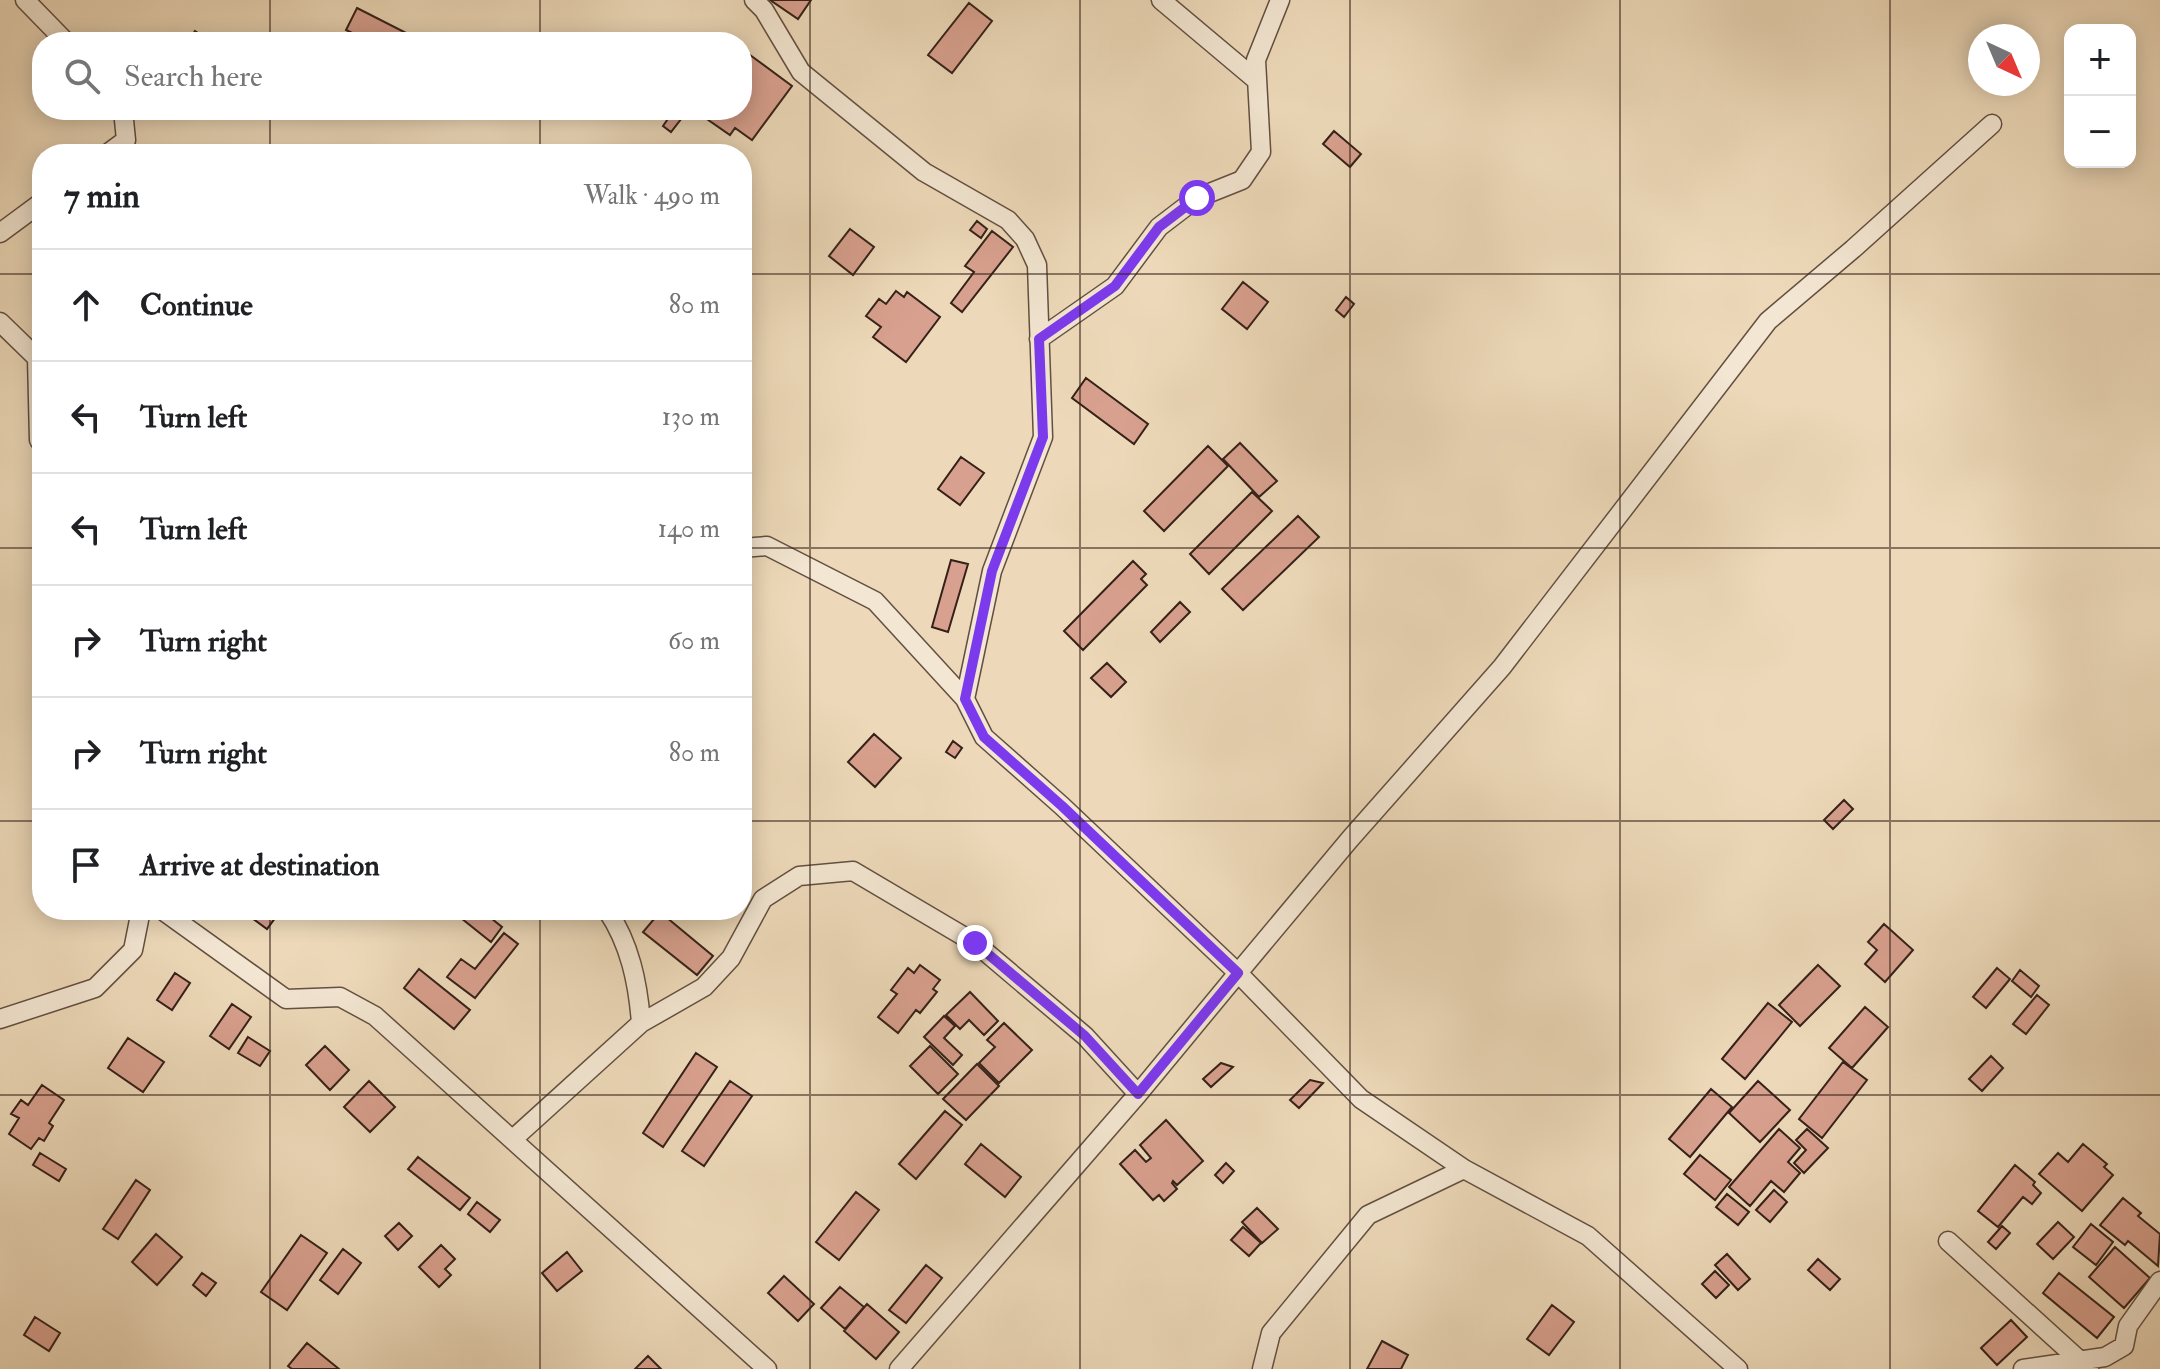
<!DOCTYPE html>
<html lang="en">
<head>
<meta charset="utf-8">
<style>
  body { margin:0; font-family:"IM FELL Double Pica",serif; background:#f2f2f2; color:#202124 }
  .controls { position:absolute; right:24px; top:24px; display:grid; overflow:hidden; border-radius:16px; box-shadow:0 4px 20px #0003 }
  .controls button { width:72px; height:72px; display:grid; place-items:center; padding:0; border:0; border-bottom:2px solid #e0e0e0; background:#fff; color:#202124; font:40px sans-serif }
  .compass { position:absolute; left:1968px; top:24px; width:72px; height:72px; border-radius:50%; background:#fff; box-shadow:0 4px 20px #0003; rotate:136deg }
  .stop { position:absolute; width:24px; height:24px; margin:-18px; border:6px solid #7c3aed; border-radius:50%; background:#fff }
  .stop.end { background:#7c3aed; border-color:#fff; box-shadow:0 2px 8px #0008 }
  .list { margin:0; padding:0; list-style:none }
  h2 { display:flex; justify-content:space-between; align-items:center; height:104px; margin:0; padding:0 32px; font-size:34px }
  h2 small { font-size:26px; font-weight:400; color:#757577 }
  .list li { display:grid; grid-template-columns:52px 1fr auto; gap:24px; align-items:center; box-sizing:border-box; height:112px; padding:0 32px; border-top:2px solid #e0e0e0 }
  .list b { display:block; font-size:30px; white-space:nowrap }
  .list em { font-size:26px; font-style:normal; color:#757577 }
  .icon { flex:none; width:44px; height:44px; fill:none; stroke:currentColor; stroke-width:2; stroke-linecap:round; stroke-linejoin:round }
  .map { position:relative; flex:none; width:2160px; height:1369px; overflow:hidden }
  .search { position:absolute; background:#fff; box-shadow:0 4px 20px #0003; left:32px; top:32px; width:720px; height:88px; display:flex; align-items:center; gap:20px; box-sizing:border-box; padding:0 28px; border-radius:32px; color:#757577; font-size:30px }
  .panel { position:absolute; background:#fff; box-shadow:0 4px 20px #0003; left:32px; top:144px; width:720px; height:776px; border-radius:32px }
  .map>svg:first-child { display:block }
</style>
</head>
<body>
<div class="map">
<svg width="2160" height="1369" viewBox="0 0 2160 1369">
  <rect width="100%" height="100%" fill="#edd9b9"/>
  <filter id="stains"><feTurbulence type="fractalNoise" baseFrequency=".0025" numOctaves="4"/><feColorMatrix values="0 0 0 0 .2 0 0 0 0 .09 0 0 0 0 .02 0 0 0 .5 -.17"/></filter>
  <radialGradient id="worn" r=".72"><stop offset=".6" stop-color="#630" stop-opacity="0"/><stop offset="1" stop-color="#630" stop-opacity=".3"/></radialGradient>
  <path fill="#d8a08e" stroke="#352119" stroke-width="2" d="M770,0H811L798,19Z
    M969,3L992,21L952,73L928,55Z
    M357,8L422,41L421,42H371L346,30Z
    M195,31L211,42H188Z
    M750,55L792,86L752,140L735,128L730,135L704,117L709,110H742V66Z
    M674,110H688L671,132L663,126Z
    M1334,131L1361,154L1350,167L1323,144Z
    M977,221L987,229L981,238L970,230Z
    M850,229L874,247L853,275L829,256Z
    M992,231L1013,247L962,312L951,303L974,272L965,266Z
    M1243,282L1268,302L1247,329L1222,309Z
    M896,291L904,297L907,292L940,317L906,362L873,337L881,327L866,316L879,299L886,304Z
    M1346,297L1354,304L1344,317L1336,310Z
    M1086,378L1148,424L1134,444L1072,398Z
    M1240,443L1277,481L1259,497L1223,459Z
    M1208,446L1228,466L1164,531L1144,511Z
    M961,457L984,473L960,505L938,489Z
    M1252,492L1272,511L1209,574L1190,554Z
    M1298,516L1319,537L1243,610L1222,589Z
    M951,560L968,564L948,632L932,627Z
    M1133,561L1146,574L1141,579L1147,585L1083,650L1064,631Z
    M1180,602L1190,612L1160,642L1151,632Z
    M1107,663L1126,682L1111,697L1091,678Z
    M874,734L901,758L875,787L848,762Z
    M953,741L962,748L955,758L946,752Z
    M1844,800L1853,809L1833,829L1824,820Z
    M241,910H281L267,929Z
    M451,910H481L502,927L491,942Z
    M660,912L713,956L697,975L643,932Z
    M1884,924L1913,950L1885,982L1865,964L1877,950L1868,942Z
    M504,933L518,944L475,998L447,977L461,959L475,969Z
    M920,965L940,980L933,989L937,992L920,1013L916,1010L898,1033L878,1017L897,994L891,990L908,968L914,973Z
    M1818,965L1840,986L1800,1026L1779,1005Z
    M1997,968L2010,979L1986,1008L1973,997Z
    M419,969L470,1010L454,1029L404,988Z
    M2020,970L2039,986L2031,997L2012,981Z
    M175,973L190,983L172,1010L157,1000Z
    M970,992L998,1021L984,1035L969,1020L960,1029L946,1015Z
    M2037,995L2049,1005L2026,1034L2013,1024Z
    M1768,1003L1792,1022L1745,1079L1722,1059Z
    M232,1004L251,1017L229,1049L210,1036Z
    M1865,1007L1888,1027L1852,1068L1829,1048Z
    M944,1016L955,1026L944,1038L962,1055L953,1065L924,1037Z
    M1004,1023L1032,1050L999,1083L979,1063L995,1047L987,1040Z
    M248,1037L270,1051L260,1066L238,1053Z
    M128,1038L164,1062L143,1092L108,1068Z
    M325,1046L349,1070L330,1090L306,1065Z
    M930,1046L958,1074L938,1094L910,1066Z
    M696,1053L717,1067L663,1147L643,1133Z
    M1991,1056L2003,1068L1982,1091L1969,1079Z
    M1843,1062L1867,1080L1822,1138L1799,1119Z
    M1221,1063L1233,1067L1211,1087L1203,1079Z
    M977,1064L999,1086L966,1120L943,1099Z
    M1310,1080L1323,1083L1299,1108L1290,1100Z
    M369,1081L395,1107L370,1132L344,1107Z
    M730,1081L752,1096L704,1166L682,1151Z
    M1758,1081L1790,1110L1760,1142L1729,1113Z
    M42,1085L64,1100L49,1123L53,1126L44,1141L39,1138L31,1149L9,1134L19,1118L11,1114L21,1100L28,1105Z
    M1711,1089L1732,1107L1690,1157L1669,1139Z
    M945,1111L962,1125L916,1179L899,1164Z
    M1166,1120L1203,1161L1177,1185L1173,1181L1172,1183L1177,1189L1164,1201L1159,1195L1153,1200L1120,1164L1135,1150L1146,1162L1151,1158L1140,1145Z
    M1779,1129L1800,1148L1788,1162L1800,1173L1784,1192L1771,1181L1750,1206L1729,1187Z
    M1807,1129L1828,1148L1804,1173L1794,1163L1806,1150L1796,1140Z
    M981,1144L1021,1177L1005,1197L965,1164Z
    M2083,1144L2107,1164L2104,1167L2113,1175L2082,1211L2039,1174L2058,1153L2068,1162Z
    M40,1153L66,1169L59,1181L33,1165Z
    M1700,1155L1731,1180L1715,1200L1684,1174Z
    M418,1157L470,1198L460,1210L408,1169Z
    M1226,1163L1234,1171L1223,1183L1215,1175Z
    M2015,1165L2035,1182L2033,1185L2041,1193L2032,1204L2023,1197L1998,1227L1978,1211Z
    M136,1180L150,1190L118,1239L103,1229Z
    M1774,1190L1787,1202L1770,1222L1756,1210Z
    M856,1192L879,1210L839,1260L816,1242Z
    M1727,1194L1749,1212L1738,1225L1716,1207Z
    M2123,1198L2141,1213L2138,1216L2160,1234L2158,1266L2128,1241L2125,1245L2100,1225Z
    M477,1202L500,1220L490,1232L468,1214Z
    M1257,1208L1278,1229L1262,1243L1242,1222Z
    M2058,1222L2074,1237L2053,1259L2037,1244Z
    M399,1223L412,1236L398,1250L385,1236Z
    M2091,1224L2113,1242L2096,1265L2073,1247Z
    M2002,1226L2010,1233L1996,1249L1988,1242Z
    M1243,1227L1261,1243L1249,1256L1231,1240Z
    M156,1234L182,1257L157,1285L132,1262Z
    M301,1235L327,1253L287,1310L261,1292Z
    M441,1245L455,1259L445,1269L451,1275L439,1287L419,1267Z
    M2115,1247L2150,1278L2124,1308L2089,1277Z
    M343,1249L361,1263L338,1294L320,1280Z
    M567,1252L582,1271L557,1291L542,1273Z
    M1727,1254L1750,1279L1738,1290L1715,1265Z
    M1818,1259L1840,1279L1830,1290L1808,1270Z
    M926,1265L942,1278L906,1323L889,1310Z
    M1715,1271L1729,1285L1716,1298L1702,1284Z
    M202,1273L216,1283L206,1296L193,1285Z
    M2059,1273L2114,1317L2097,1338L2043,1293Z
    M784,1276L814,1304L798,1321L768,1293Z
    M840,1287L864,1307L845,1329L821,1308Z
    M867,1304L899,1332L876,1359L844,1331Z
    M1552,1305L1574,1322L1549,1355L1527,1339Z
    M35,1317L60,1333L49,1351L24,1335Z
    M2011,1320L2027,1337L1997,1365L1981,1348Z
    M1382,1341L1408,1355L1401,1369H1367Z
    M307,1343L339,1369H292L288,1366Z
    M648,1356L661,1369H635Z"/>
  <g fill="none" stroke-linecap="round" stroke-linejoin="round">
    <defs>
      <path id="minor" d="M25,0L66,42
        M754,0L764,10L801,72L924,172L1008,220L1025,239L1037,265L1043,437L992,571L965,699L984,737L1062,806L1238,973L1350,839L1502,667L1768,321L1853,249L1992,124
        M1161,0L1255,79
        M107,154L126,140L123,110
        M0,233L42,202
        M0,322L37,358L39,440L42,444
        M1039,339L1115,286L1159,227L1197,198L1242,180L1261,152L1256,60L1280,0
        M742,548L767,546L875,601L965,699
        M162,910L286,999L340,997L375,1016L767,1369
        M607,910C630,944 638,983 641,1023
        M0,1019L95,988L133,950L141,910
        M513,1139L641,1023L704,987L731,958L763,899L799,876L853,871L975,943L1085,1036L1138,1094L1238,973L1361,1099L1464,1169L1588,1236L1738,1369
        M1948,1241L2089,1369
        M899,1369L1138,1094
        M1262,1369L1271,1333L1368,1215L1464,1169
        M2023,1369L2105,1357L2124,1346L2128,1326L2160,1281"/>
    </defs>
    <use href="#minor" stroke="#634f41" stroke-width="21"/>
    <use href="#minor" stroke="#f3e6d2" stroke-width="18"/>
  </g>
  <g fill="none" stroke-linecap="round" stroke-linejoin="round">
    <path stroke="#7c3aed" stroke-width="10" d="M975,943L1085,1036L1138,1094L1238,973L1062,806L984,737L965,699L992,571L1043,437L1039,339L1115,286L1159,227L1197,198"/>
  </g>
  <path fill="none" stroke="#352119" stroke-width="2" stroke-opacity="0.55" d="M270,0V42M540,0V42M810,0V1369M1080,0V1369M1350,0V1369M1620,0V1369M1890,0V1369M270,110V154M540,110V154M0,274H42M742,274H2160M0,548H42M742,548H2160M0,821H42M742,821H2160M270,910V1369M540,910V1369M0,1095H2160"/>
  <rect width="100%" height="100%" filter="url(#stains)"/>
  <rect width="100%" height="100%" fill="url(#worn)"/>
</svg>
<div class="controls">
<button>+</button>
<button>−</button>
</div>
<svg class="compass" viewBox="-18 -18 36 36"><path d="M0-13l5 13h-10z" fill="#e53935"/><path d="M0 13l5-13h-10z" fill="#757577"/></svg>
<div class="stop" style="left:1197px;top:198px"></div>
<div class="stop end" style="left:975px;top:943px"></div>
<div class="search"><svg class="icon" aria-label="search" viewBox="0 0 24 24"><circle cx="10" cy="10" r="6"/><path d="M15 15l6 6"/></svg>Search here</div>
<section class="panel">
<h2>7 min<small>Walk · 490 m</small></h2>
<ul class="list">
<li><svg class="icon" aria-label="ahead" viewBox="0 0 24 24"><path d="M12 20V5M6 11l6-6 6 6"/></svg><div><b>Continue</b></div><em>80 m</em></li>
<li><svg class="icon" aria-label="left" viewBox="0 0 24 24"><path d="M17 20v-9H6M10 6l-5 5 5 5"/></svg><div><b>Turn left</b></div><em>130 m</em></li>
<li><svg class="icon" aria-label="left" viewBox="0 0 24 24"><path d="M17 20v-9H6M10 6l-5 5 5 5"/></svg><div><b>Turn left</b></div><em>140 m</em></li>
<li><svg class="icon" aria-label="right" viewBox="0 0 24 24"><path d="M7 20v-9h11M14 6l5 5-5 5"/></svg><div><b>Turn right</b></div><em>60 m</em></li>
<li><svg class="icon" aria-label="right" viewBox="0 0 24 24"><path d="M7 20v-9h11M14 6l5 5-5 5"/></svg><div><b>Turn right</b></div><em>80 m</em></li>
<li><svg class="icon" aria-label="arrive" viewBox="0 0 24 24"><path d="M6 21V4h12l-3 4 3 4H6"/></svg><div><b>Arrive at destination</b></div></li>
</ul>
</section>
</div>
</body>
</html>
